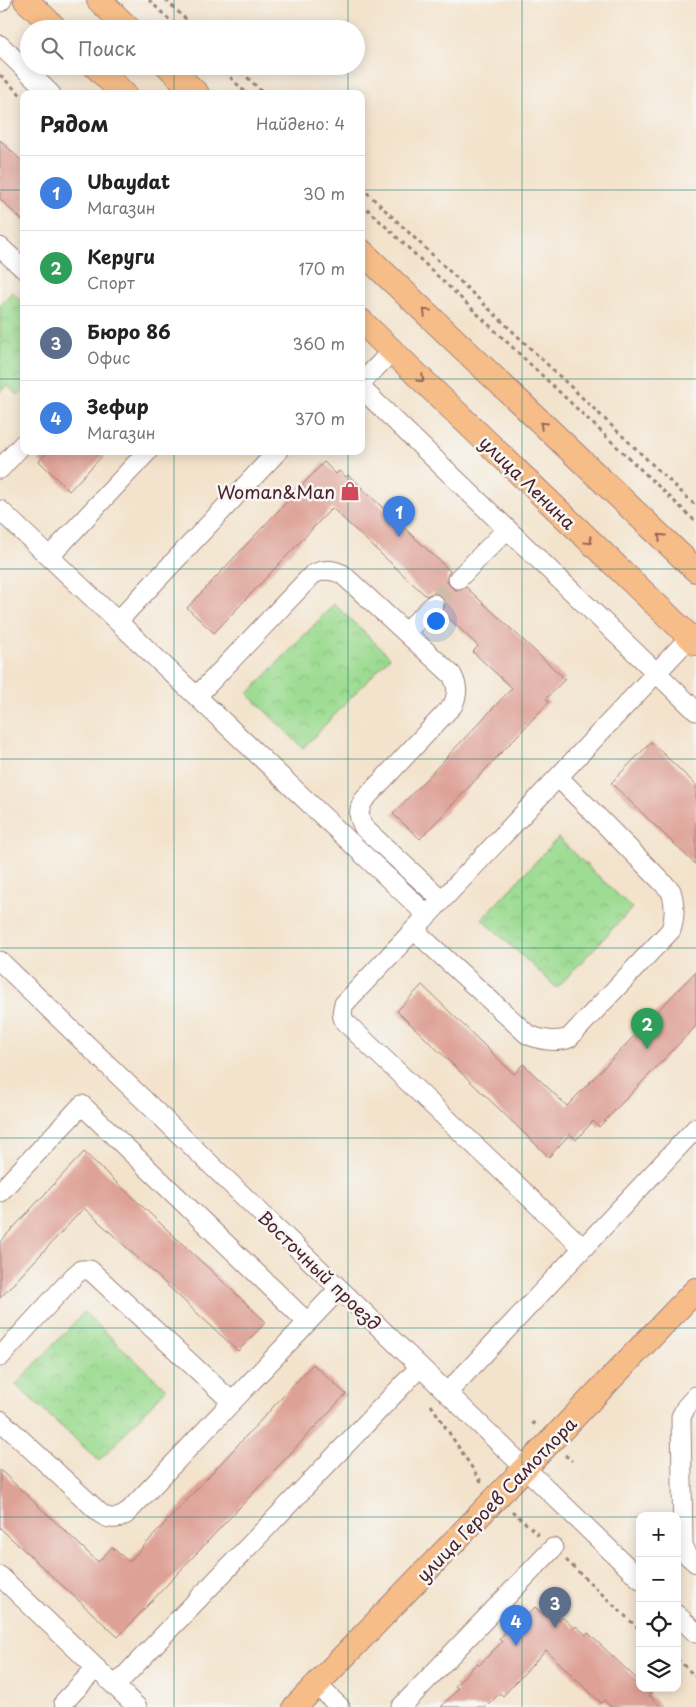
<!DOCTYPE html>
<html lang="ru">
<head>
<meta charset="utf-8">
<style>
  body { margin:0; font-family:"Playpen Sans",sans-serif; background:#f2f2f2; color:#222 }
  .controls { position:absolute; right:15px; bottom:15px; display:grid; overflow:hidden; border-radius:10px; box-shadow:0 2px 12px #0003 }
  .controls button { width:45px; height:45px; display:grid; place-items:center; padding:0; border:0; border-bottom:1px solid #e0e0e0; background:#fff; color:#222; font:25px sans-serif }
  .you { position:absolute; left:435px; top:620px; width:18px; height:18px; margin:-12px; border:4px solid #fff; border-radius:50%; background:#1a73e8; box-shadow:0 0 0 8px #1a73e833 }
  .badge { display:grid; place-items:center; width:32px; height:32px; border-radius:50%; background:#d1495b; color:#fff; font-size:16px; font-weight:700 }
  .pin { position:absolute; translate:-50% -41px; filter:drop-shadow(0 1px 2px #0008) }
  .pin::after { content:''; position:absolute; top:26px; width:18px; height:15px; background:inherit; clip-path:polygon(0 0,100% 0,50% 100%) }
  .list { margin:0; padding:0; list-style:none }
  h2 { display:flex; justify-content:space-between; align-items:center; height:65px; margin:0; padding:0 20px; font-size:21px }
  h2 small { font-size:16px; font-weight:400; color:#767676 }
  .list li { display:grid; grid-template-columns:32px 1fr auto; gap:15px; align-items:center; box-sizing:border-box; height:75px; padding:0 20px; border-top:1px solid #e0e0e0 }
  .list b { display:block; font-size:19px; white-space:nowrap }
  .list p { margin:0; font-size:16px; white-space:nowrap; color:#767676 }
  .list em { font-size:16px; font-style:normal; color:#767676 }
  .icon { flex:none; width:28px; height:28px; fill:none; stroke:currentColor; stroke-width:2; stroke-linecap:round; stroke-linejoin:round }
  .map { position:relative; flex:none; width:696px; height:1707px; overflow:hidden }
  .search { position:absolute; background:#fff; box-shadow:0 2px 12px #0003; left:20px; top:20px; width:345px; height:55px; display:flex; align-items:center; gap:12px; box-sizing:border-box; padding:0 18px; border-radius:28px; color:#767676; font-size:19px }
  .panel { position:absolute; background:#fff; box-shadow:0 2px 12px #0003; left:20px; top:90px; width:345px; height:365px; border-radius:10px }
  .map>svg:first-child { display:block }
</style>
</head>
<body>
<div class="map">
<svg width="696" height="1707" viewBox="0 0 696 1707">
  <defs>
    <pattern id="park-crowns" width="20" height="18" patternUnits="userSpaceOnUse" patternTransform="scale(1.25)"><rect width="20" height="18" fill="#9ddc92"/><path d="M2 6a3 3 0 1 1 6 0M12 15a3 3 0 1 1 6 0" fill="none" stroke="#89bc7e"/></pattern>
  </defs>
  <rect width="100%" height="100%" fill="#f6f6f2"/>
  <filter id="ink" filterUnits="userSpaceOnUse"><feTurbulence type="fractalNoise" baseFrequency=".02" numOctaves="2"/><feDisplacementMap in="SourceGraphic" scale="10" xChannelSelector="R" yChannelSelector="G"/><feConvolveMatrix kernelMatrix="1 2 1 2 8 2 1 2 1" color-interpolation-filters="sRGB"/></filter>
  <filter id="wash" filterUnits="userSpaceOnUse"><feTurbulence type="fractalNoise" baseFrequency=".0096" numOctaves="4" result="noise"/><feDisplacementMap in="SourceGraphic" scale="20" xChannelSelector="R" yChannelSelector="G"/><feGaussianBlur stdDeviation="1.12" result="paint"/><feColorMatrix in="noise" values="0 0 0 0 0 0 0 0 0 0 0 0 0 0 0 0 0 1.4 0 .05"/><feComposite in="paint" operator="in"/></filter>
  <g filter="url(#wash)">
    <rect width="100%" height="100%" fill="#f3e3cc"/>
    <path fill="url(#park-crowns)" stroke="#747e5e" d="M12,292L24,303V389L18,395L7,385L0,392V305Z
      M334,604L390,657L303,748L248,694Z
      M558,838L632,908L557,988L482,919Z
      M84,1312L166,1389L99,1461L16,1385Z"/>
    <g id="blocks">
      <path fill="#dea196" d="M0,140L24,163V222L0,199Z
        M49,451H107L69,491L39,461Z
        M324,462L336,474L339,471L346,477L348,475L450,571L447,576V582L451,587L455,590H461L466,587L565,679L546,699L549,702L420,839L393,814L512,688L473,652L478,646L442,612L445,607V602L442,596L437,593H432L426,596L332,508L214,633L187,608Z
        M651,742L696,785V865L611,783Z
        M696,971V1026L599,1127L593,1121L576,1140L570,1134L549,1157L397,1011L422,985L514,1074L523,1064L567,1106Z
        M84,1152L266,1322L238,1351L84,1208L0,1298V1242Z
        M313,1364L346,1394L118,1637L0,1528V1470L98,1562L112,1547L129,1562Z
        M535,1607L546,1617L551,1612L559,1620L562,1617L574,1628L576,1626L586,1635L588,1633L640,1682V1688H647L651,1692L649,1695L661,1707H611L604,1700L601,1703L546,1650L503,1696L500,1693L486,1707H441L458,1689L455,1686L477,1663L479,1665L502,1642L499,1639L520,1617L523,1620Z"/>
    </g>
  </g>
  <g filter="url(#ink)">
    <use href="#blocks" fill-opacity="0" stroke="#9e817c" stroke-width="1"/>
    <g fill="none" stroke-linecap="round" stroke-linejoin="round">
      <path stroke="#d1bcac" stroke-width="19" stroke-dasharray="19 9" stroke-linecap="butt" d="M434,604L458,579"/>
      <defs>
        <path id="minor" d="M0,2L2,0
          M0,45L51,94
          M0,247L24,269
          M361,383L392,351
          M361,388L696,711
          M0,469L24,443
          M0,510L427,915
          M50,556L148,451
          M458,579L507,529
          M118,621L278,451
          M406,632L434,604
          M197,696L312,575C323,569 330,569 342,574L452,675C458,687 458,693 453,705L363,801C358,812 358,817 364,828L442,900
          M414,930L527,1034C539,1040 557,1043 569,1038L671,930C675,918 675,903 671,891L558,777
          M0,961L640,1579
          M0,1192L82,1105L307,1322
          M583,1248L345,1022C341,1015 342,1011 344,1004L690,637
          M0,1357L75,1275L81,1270H90L232,1402
          M447,1393L696,1128
          M696,1396L686,1407L681,1417L683,1544L687,1555L696,1563
          M0,1420L101,1514C110,1520 117,1520 126,1514L339,1289
          M0,1576L137,1707
          M677,1615L696,1633
          M317,1685L340,1707
          M115,1686L420,1367
          M64,1702L96,1668
          M401,1707L553,1548"/>
        <path id="major" d="M26,0L56,29
          M99,0L129,29
          M95,66L124,94
          M168,66L197,94
          M361,251L696,570
          M361,321L696,643
          M295,1707L696,1290"/>
      </defs>
      <use href="#minor" stroke="#9e817c" stroke-width="21"/>
      <use href="#major" stroke="#9e817c" stroke-width="26"/>
      <path stroke="#9e817c" stroke-width="3" stroke-dasharray="4 4" stroke-linecap="butt" d="M149,0L179,29
        M166,0L196,29
        M219,66L247,94
        M236,66L264,94
        M0,75L24,98
        M361,187L696,506
        M361,203L696,522
        M431,1405L482,1483
        M532,1422L538,1427
        M565,1455L572,1461
        M512,1511L541,1537
        M566,1560L640,1630
        M677,1659L696,1677"/>
      <use href="#minor" stroke="#fff" stroke-width="19"/>
      <use href="#major" stroke="#f7bd88" stroke-width="24"/>
    </g>
    <defs><path id="oneway-chevron" d="M-2-3.5L2.5 0L-2 3.5" fill="none" stroke-width="1.6" stroke-linecap="round" stroke-linejoin="round" transform="scale(1.25)"/></defs>
    <g stroke="#986655">
      <use href="#oneway-chevron" transform="translate(426 312) rotate(-136)"/>
      <use href="#oneway-chevron" transform="translate(421 379) rotate(44)"/>
      <use href="#oneway-chevron" transform="translate(543 425) rotate(-136)"/>
      <use href="#oneway-chevron" transform="translate(661 537) rotate(-136)"/>
      <use href="#oneway-chevron" transform="translate(589 541) rotate(44)"/>
    </g>
  </g>
  <path fill="none" stroke="#0f766e" stroke-width="1" stroke-opacity="0.55" d="M174,0V29M348,0V29M522,0V1707M174,66V94M348,66V94M0,190H24M361,190H696M0,379H24M361,379H696M174,451V1707M348,451V1707M0,569H696M0,759H696M0,948H696M0,1138H696M0,1328H696M0,1517H640M677,1517H696"/>
  <defs>
    <symbol id="shop-bare" viewBox="-9 -9 18 18"><path d="M-5-2.5h2.3a2.7 3.5 0 0 1 5.4 0H5L5.5 6h-11ZM-1.5-2.5h3a1.5 2.3 0 0 0-3 0Z" fill="#d1495b" stroke="#f6f6f2" stroke-width="2.5" paint-order="stroke"/></symbol>
  </defs>
  <g fill-rule="evenodd">
    <use href="#shop-bare" x="336" y="477" width="28" height="28"/>
  </g>
  <g text-anchor="middle" dominant-baseline="central" stroke-width="5" stroke-linejoin="round" paint-order="stroke">
    <g font-size="18" fill="#4a1f2b" stroke="#f6f6f2">
      <text transform="translate(528 482) rotate(44)">улица Ленина</text>
      <text transform="translate(320 1270) rotate(44)">Восточный проезд</text>
      <text transform="translate(496 1499) rotate(-46)">улица Героев Самотлора</text>
    </g>
    <g font-size="18" fill="#4a1f2b" stroke="#f6f6f2" text-anchor="end">
      <text x="335" y="491">Woman&amp;Man</text>
    </g>
  </g>
</svg>
<div class="controls">
<button>+</button>
<button>−</button>
<button><svg class="icon" aria-label="locate" viewBox="0 0 24 24"><circle cx="12" cy="12" r="6"/><path d="M12 2v4M12 18v4M2 12h4M18 12h4"/></svg></button>
<button><svg class="icon" aria-label="layers" viewBox="0 0 24 24"><path d="M12 4l9 5-9 5-9-5zM3 14l9 5 9-5"/></svg></button>
</div>
<div class="you"></div>
<div class="pin badge" style="left:399px;top:537px;background:#3f7fe0">1</div>
<div class="pin badge" style="left:647px;top:1049px;background:#2e9e5b">2</div>
<div class="pin badge" style="left:555px;top:1628px;background:#5c6f8a">3</div>
<div class="pin badge" style="left:516px;top:1646px;background:#3f7fe0">4</div>
<div class="search"><svg class="icon" aria-label="search" viewBox="0 0 24 24"><circle cx="10" cy="10" r="6"/><path d="M15 15l6 6"/></svg>Поиск</div>
<section class="panel">
<h2>Рядом<small>Найдено: 4</small></h2>
<ul class="list">
<li><span class="badge" style="background:#3f7fe0">1</span><div><b>Ubaydat</b><p>Магазин</p></div><em>30 m</em></li>
<li><span class="badge" style="background:#2e9e5b">2</span><div><b>Керуги</b><p>Спорт</p></div><em>170 m</em></li>
<li><span class="badge" style="background:#5c6f8a">3</span><div><b>Бюро 86</b><p>Офис</p></div><em>360 m</em></li>
<li><span class="badge" style="background:#3f7fe0">4</span><div><b>Зефир</b><p>Магазин</p></div><em>370 m</em></li>
</ul>
</section>
</div>
</body>
</html>
